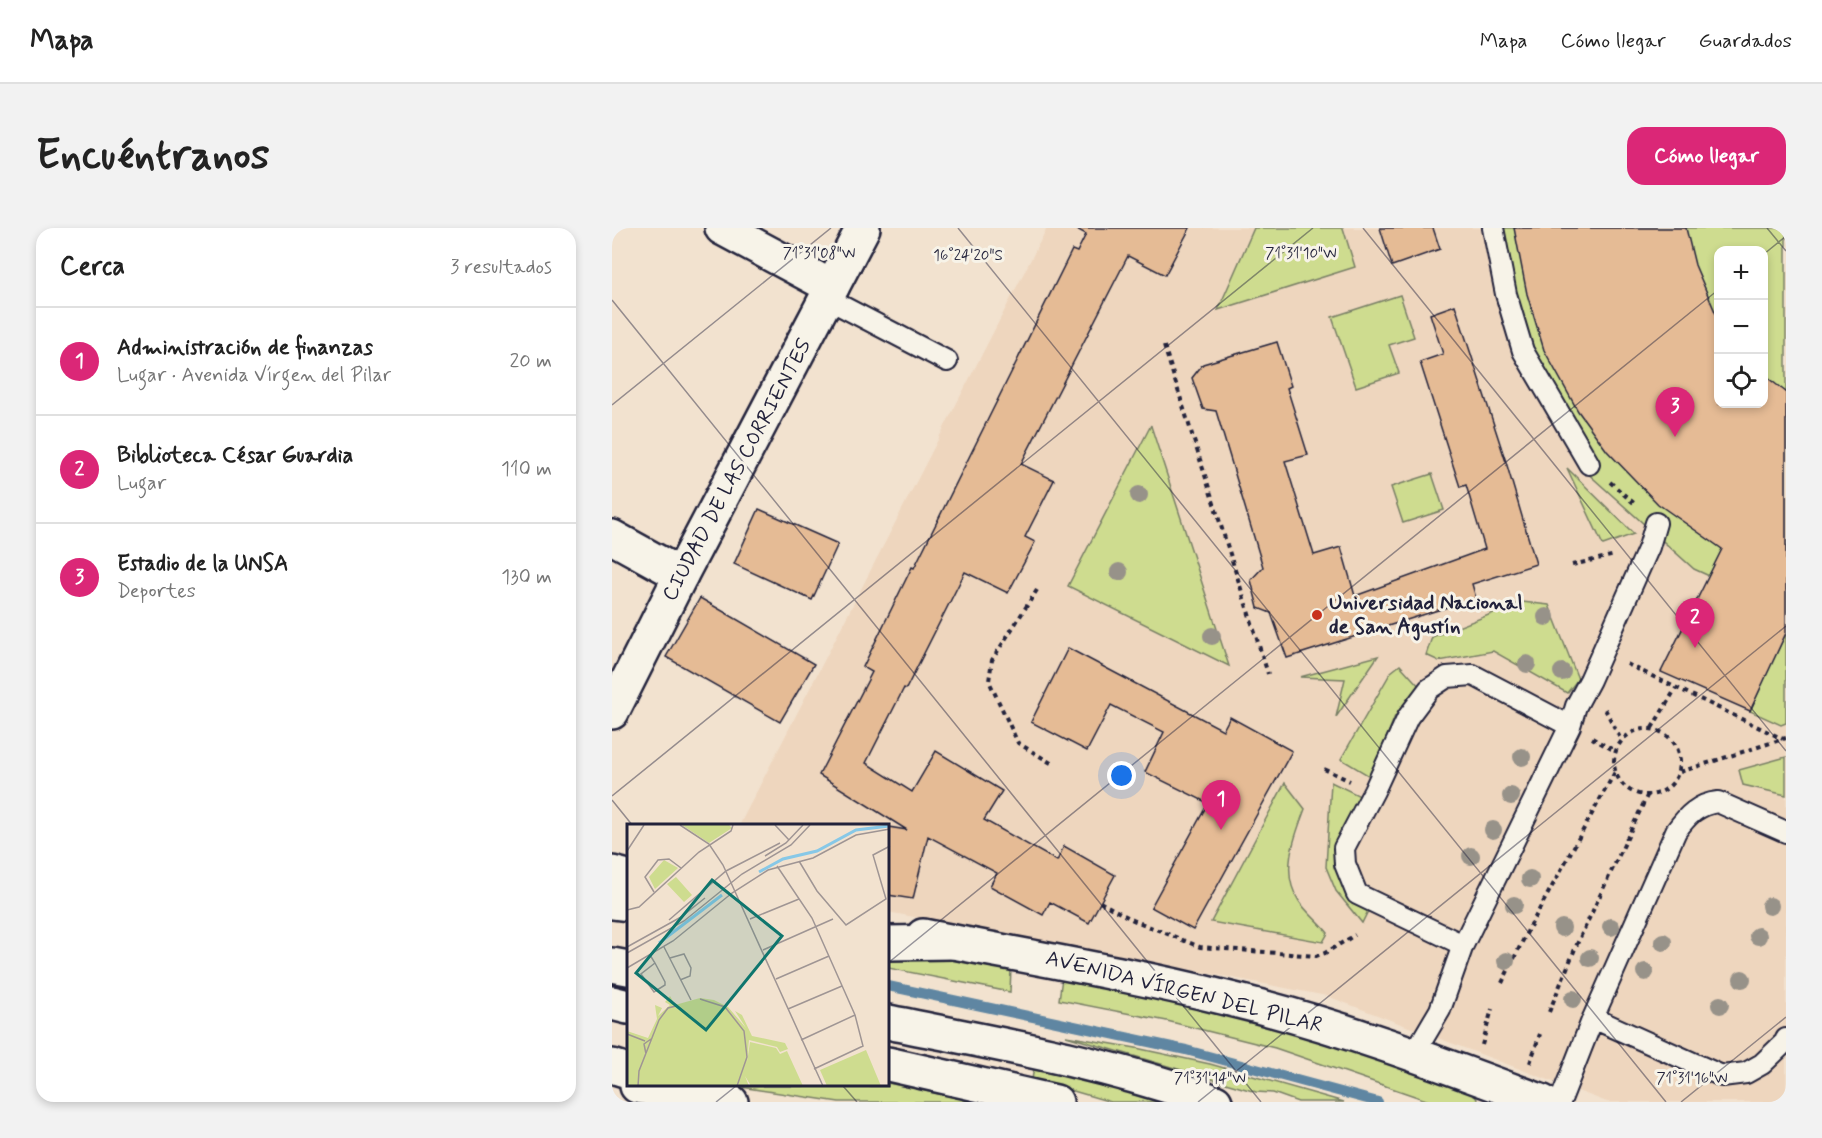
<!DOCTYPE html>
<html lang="es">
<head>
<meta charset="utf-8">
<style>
  body { margin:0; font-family:Mynerve,sans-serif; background:#f2f2f2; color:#222 }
  .controls { position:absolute; right:18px; top:18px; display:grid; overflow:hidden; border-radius:12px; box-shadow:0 3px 9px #0003 }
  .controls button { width:54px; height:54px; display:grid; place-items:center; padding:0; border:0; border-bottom:2px solid #e0e0e0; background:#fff; color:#222; font:30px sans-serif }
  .you { position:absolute; left:510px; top:548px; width:21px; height:21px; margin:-15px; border:4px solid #fff; border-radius:50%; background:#1a73e8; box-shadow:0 0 0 9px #1a73e833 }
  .badge { display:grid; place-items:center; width:39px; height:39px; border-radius:50%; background:#db2777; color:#fff; font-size:20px; font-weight:700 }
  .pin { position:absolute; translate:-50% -50px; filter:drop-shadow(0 2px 3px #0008) }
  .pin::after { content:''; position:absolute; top:32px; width:21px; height:18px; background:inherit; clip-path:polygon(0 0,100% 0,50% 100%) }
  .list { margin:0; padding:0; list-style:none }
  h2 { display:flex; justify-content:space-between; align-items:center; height:78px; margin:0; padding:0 24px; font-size:26px }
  h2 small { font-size:20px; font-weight:400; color:#767676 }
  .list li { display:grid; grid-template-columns:39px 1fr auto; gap:18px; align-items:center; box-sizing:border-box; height:108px; padding:0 24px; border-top:2px solid #e0e0e0 }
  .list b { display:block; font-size:22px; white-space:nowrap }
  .list p { margin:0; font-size:20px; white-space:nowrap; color:#767676 }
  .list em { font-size:20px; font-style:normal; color:#767676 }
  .icon { flex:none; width:33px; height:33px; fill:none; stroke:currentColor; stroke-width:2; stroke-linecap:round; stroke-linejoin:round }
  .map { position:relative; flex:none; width:1174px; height:874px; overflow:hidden; border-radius:18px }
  header { display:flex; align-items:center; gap:36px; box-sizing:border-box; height:84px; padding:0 30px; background:#fff; border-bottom:2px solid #e0e0e0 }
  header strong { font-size:28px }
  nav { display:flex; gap:33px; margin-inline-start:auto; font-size:21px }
  .intro { display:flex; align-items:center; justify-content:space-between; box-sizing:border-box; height:144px; padding:0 36px }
  h1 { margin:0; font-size:42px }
  .button { padding:15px 27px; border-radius:18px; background:#db2777; color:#fff; font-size:21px; font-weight:700 }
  main { display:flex; gap:36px; padding:0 36px }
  aside { flex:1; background:#fff; border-radius:18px; box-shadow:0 3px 9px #0003 }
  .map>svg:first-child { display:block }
</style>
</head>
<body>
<header>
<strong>Mapa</strong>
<nav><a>Mapa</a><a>Cómo llegar</a><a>Guardados</a></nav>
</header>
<div class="intro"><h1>Encuéntranos</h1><a class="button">Cómo llegar</a></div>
<main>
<aside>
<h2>Cerca<small>3 resultados</small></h2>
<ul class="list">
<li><span class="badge">1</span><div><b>Administración de finanzas</b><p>Lugar · Avenida Vírgen del Pilar</p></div><em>20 m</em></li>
<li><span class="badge">2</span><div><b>Biblioteca César Guardia</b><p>Lugar</p></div><em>110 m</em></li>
<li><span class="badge">3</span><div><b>Estadio de la UNSA</b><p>Deportes</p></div><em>130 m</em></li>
</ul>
</aside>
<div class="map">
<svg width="1174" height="874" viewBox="0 0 1174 874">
  <rect width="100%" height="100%" fill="#f2e2cf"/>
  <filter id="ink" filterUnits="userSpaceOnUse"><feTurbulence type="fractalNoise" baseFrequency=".0167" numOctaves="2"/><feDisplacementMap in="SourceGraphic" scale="12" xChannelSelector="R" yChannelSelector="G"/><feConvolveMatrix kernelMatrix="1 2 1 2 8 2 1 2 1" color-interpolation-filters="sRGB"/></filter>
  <g filter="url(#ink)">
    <path fill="#eed6be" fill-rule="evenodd" d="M435,0H1174V874H995L715,768L276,684V598H127ZM1106,22H1152V176H1106Z"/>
    <path fill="#cedc8f" stroke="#787f65" stroke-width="1.5" fill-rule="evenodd" d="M642,0H731L743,39L606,82Z
      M874,0H1174V383L1082,341L972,242L901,122ZM1106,22H1152V176H1106Z
      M788,67L802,109L777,117L787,145L744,159L720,89Z
      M539,197V198L617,438L456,358Z
      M955,240L1022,306L991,317Z
      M820,246L832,282L791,295L779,259Z
      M910,374L937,377L966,451L955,465L881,423L827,433L814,427L820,409Z
      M1174,405V495L1169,497L1138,483L1149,459L1150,415L1166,422Z
      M766,428L724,489L733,451L688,449Z
      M788,437L808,459L783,488L759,549L729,531L779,444Z
      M1174,529V567L1131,557L1127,542Z
      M719,554L748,568L726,622L737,667L756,683L750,695L724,663L714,639Z
      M673,555L693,581C682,610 668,645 687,673C694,684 707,694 716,705L711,714L599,694Z
      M276,729L347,732L399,740L398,764L276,740Z
      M450,750L628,786L858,861L865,871L864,874H820L663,820L555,793L447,772Z
      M454,808L524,820L598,836L732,874H686L661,865L644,864Z
      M422,840L522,863L552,874H499L420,851Z
      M276,855L365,874H227L122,858H276Z"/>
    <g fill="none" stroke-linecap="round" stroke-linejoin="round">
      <path stroke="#5f86a2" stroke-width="10" d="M276,758L574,822L766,874"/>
    </g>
    <path fill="#e5bb95" stroke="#22223b" stroke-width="1.5" d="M463,0H578L553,47L516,28L409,236L442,252L413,309L423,314L396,365L353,344L294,461L292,460L254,535L300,564L324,523L390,563L372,592L445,633L452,618L503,647L477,695L438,674L431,687L378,658L385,645L316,608L301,671L276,667V599L295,602L207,547L260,444L251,439L300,339L302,340L460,22L465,24L474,6Z
      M768,0H821L828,21L780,38Z
      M902,0H1074L1083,37L1107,93V176H1152V147L1174,164V405L1138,483L1049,444L1110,321L1046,276L995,223L966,183L932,122L915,66Z
      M843,77L894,234L924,336L860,356L864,370L675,430L659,385L646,380L639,352L651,339L604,183L591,181L580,150L591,136L665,114L679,158L675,160L696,227L673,233L702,327L729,319L743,368L873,321L854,257L848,259L808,134L831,126L818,86Z
      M147,281L226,316L200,372L122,336Z
      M88,370L202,436L168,494L54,429Z
      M456,420L611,502L618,489L680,523L581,702L539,679L596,575L533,544L552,504L499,477L475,523L419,494Z"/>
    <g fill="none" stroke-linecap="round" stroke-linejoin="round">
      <defs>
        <path id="lane" d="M881,0L894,66L911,123L977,236
          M214,70L335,133
          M851,717L745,666L733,636L732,620L762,563L796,489L817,461L835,449L861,447L958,498
          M981,790L1110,848L1134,845L1150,836L1173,814L1174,811
          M802,826L828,782L851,717L958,498L964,478L978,452L1037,319L1044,295
          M948,874L981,790L1064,603C1075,588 1086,576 1106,574L1174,604"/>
        <path id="street" d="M110,0L220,59
          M0,309L69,347"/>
        <path id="secondary" d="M0,484L69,347L251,0
          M0,645L16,649
          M311,708C412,728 514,745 614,770C723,796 827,835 931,874"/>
        <path id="primary" d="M0,674L16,676
          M276,715L340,714
          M0,737L16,740
          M0,775L16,779
          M276,794C386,816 497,835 603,874
          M276,836L444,874
          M0,838L16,843
          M25,858L119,874"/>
      </defs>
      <use href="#lane" stroke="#22223b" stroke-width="24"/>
      <use href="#street" stroke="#22223b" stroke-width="38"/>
      <use href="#secondary" stroke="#22223b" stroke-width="38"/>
      <use href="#primary" stroke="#22223b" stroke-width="38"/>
      <path stroke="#22223b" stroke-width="4" stroke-dasharray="4.5 4.5" stroke-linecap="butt" d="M552,118L656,446
        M998,254L1024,277
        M960,337L1003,327
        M425,362L380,432L377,453L406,515L439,535
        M1015,436L1171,511
        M993,481L1009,512
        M1040,500L1064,460
        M1002 534a33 33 0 1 1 66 0a33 33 0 1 1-66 0Z
        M980,510L1003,523
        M712,541L738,553
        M1068,544L1174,510
        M488,674L521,692L588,719L704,728L713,725L743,707
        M890,755L916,702L1003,544
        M937,784L965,716L1035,568
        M870,817L880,781
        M918,835L928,806"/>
      <use href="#lane" stroke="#f7f3e8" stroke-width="20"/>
      <use href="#street" stroke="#f7f3e8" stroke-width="33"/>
      <use href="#secondary" stroke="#f7f3e8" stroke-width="33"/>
      <use href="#primary" stroke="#f7f3e8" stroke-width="33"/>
    </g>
    <g fill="#979289">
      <circle cx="527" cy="267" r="9"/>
      <circle cx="507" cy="344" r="9"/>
      <circle cx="934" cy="389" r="9"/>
      <circle cx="600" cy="408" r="9"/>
      <circle cx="915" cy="436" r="9"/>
      <circle cx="950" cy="444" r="9"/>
      <circle cx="910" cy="529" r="9"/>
      <circle cx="899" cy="568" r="9"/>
      <circle cx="881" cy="602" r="9"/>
      <circle cx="859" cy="628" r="9"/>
      <circle cx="918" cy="651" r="9"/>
      <circle cx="902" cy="677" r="9"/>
      <circle cx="1158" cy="678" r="9"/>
      <circle cx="999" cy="699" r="9"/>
      <circle cx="950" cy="700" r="9"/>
      <circle cx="1146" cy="708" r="9"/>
      <circle cx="1051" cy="714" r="9"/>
      <circle cx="978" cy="730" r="9"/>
      <circle cx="894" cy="733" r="9"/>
      <circle cx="1033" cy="744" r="9"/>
      <circle cx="1130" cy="751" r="9"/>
      <circle cx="961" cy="771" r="9"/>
      <circle cx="1108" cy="777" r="9"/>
    </g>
  </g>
  <path fill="none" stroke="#22223b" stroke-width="1.5" stroke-opacity="0.45" d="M346,0L1054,874M751,0L1174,523M1155,0L1174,23M1152,26L1174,8M0,72L649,874M0,177L219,0M0,568L701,0M0,572L21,598M276,735L1106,62M231,858L245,874M104,874L124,858M586,874L1174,398M1069,874L1174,789"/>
  <circle fill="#c8321e" stroke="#f7f3e8" stroke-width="2" cx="705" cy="387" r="6"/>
  <g text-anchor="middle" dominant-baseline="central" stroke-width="6" stroke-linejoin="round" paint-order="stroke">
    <g font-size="21" fill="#22223b" stroke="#f7f3e8">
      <text transform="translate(125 242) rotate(-62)">CIUDAD DE LAS CORRIENTES</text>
      <text transform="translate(572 764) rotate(14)">AVENIDA VÍRGEN DEL PILAR</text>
    </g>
    <g font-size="21" font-weight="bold" fill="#22223b" stroke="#f7f3e8" text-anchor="start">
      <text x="717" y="375">Universidad Nacional<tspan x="717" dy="24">de San Agustín</tspan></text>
    </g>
  </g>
  <g transform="translate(15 596)">
    <rect width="262" height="262" fill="#f2e2cf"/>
    <path d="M55,1H102L105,4L82,19ZM37,36L51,44L28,65L22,53ZM49,53L65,71L57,78L40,60ZM43,172L48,181L73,174L87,176L101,183L119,204L108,187L115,191L125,212L158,219L161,225L153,228L150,223L122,216L120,238L123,218L149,224L153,230L160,227L176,262H124L118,252L122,262H0V207L21,214L30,195L28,181L35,184L31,192L43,181L38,178ZM239,226L254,262H200L193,246Z" fill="#cedc8f"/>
    <path fill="none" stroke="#87c8e7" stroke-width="3" d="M132,48L156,35L190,27L229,6L262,2M32,119L95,71"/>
    <path fill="none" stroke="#9f9594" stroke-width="1.5" d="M53,1L82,20L96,41L196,262M148,1L162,16M0,27L17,1M138,32L159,19L176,1M172,37L190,67L219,101L259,75L246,31L263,22M150,42L185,94L228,191L236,222L187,245M27,68L18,53L31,36L42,35L54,44M0,86L12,83L72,28L104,7L106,1M123,95L172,75M42,96L99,47L153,19M0,123L54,93L78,74M37,123L64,176M136,126L206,95M0,129L57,97L115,50L164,21L183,1M23,131L28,139L38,158V161L27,168L14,150L28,139M43,134L57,130L64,144L63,152L53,156M0,144L46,117L105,69L141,46L186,34L229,11L263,5M149,155L202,132M73,175L98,183L117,207L120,233L110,262M161,185L215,162M0,210L18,217M174,216L228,191M19,230L17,220L24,215M11,262L12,247L32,196L41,184L49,182"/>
    <path fill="#0f766e" fill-opacity="0.15" stroke="#0f766e" stroke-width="3" d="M85,56L155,112L79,206L9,149Z"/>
    <rect width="262" height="262" fill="none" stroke="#22223b" stroke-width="3"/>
  </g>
  <g font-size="15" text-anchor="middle" fill="#22223b" stroke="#f7f3e8" stroke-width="6" stroke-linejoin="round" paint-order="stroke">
    <text x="207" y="30">71°31'08"W</text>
    <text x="689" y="30">71°31'10"W</text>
    <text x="356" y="32">16°24'20"S</text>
    <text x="598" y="855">71°31'14"W</text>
    <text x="1080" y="855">71°31'16"W</text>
  </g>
</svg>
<div class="controls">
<button>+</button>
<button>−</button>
<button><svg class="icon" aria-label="locate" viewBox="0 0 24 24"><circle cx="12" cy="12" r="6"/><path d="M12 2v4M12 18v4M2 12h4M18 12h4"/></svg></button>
</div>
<div class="you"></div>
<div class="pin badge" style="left:609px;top:602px">1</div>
<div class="pin badge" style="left:1083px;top:420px">2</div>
<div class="pin badge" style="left:1063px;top:209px">3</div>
</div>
</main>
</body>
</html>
